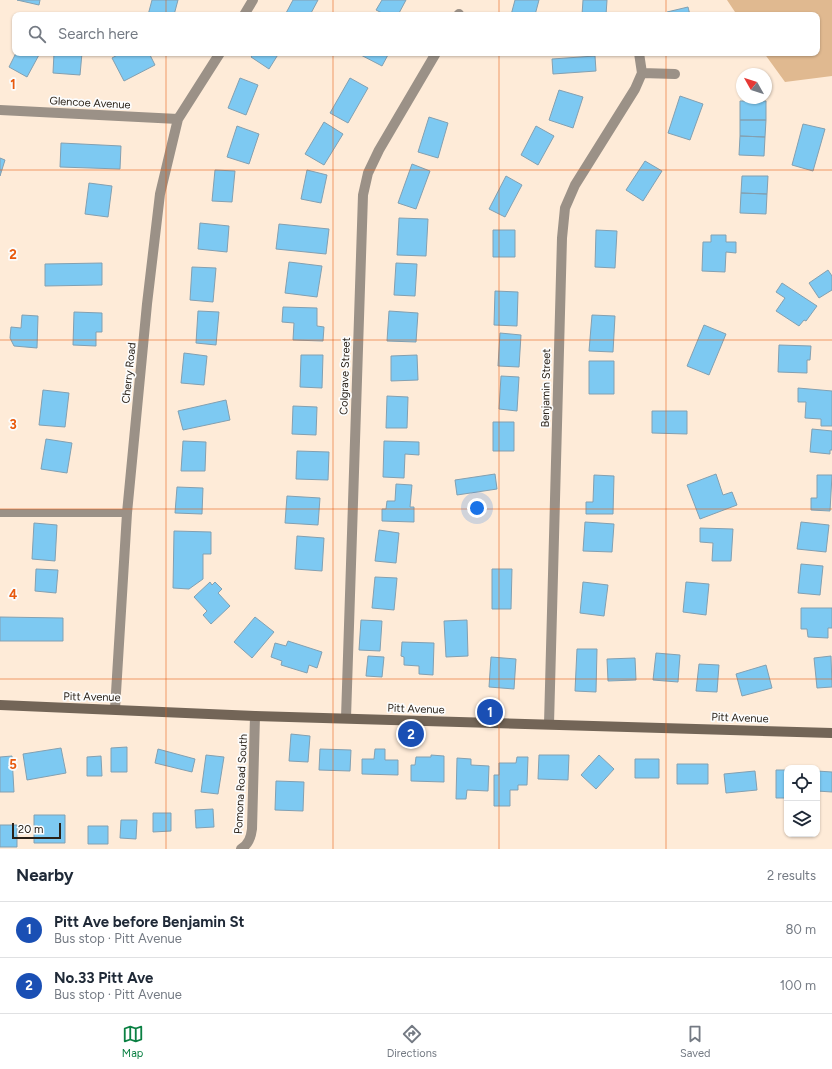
<!DOCTYPE html>
<html lang="en">
<head>
<meta charset="utf-8">
<style>
  body { margin:0; font-family:Figtree,sans-serif; background:#f2f2f3; color:#1f2937 }
  .controls { position:absolute; right:12px; bottom:12px; display:grid; overflow:hidden; border-radius:8px; box-shadow:0 1px 3px #0004 }
  .controls button { width:36px; height:36px; display:grid; place-items:center; padding:0; border:0; border-bottom:1px solid #e0e1e3; background:#fff; color:#1f2937; font:20px sans-serif }
  .compass { position:absolute; left:736px; top:68px; width:36px; height:36px; border-radius:50%; background:#fff; box-shadow:0 1px 3px #0004; rotate:309deg }
  .scale { position:absolute; left:12px; bottom:10px; width:49px; box-sizing:border-box; padding-left:4px; border:2px solid #292118; border-top:0; font-size:11px; line-height:14px; white-space:nowrap; color:#292118; -webkit-text-stroke:3px #fcfcfc; paint-order:stroke }
  .you { position:absolute; left:477px; top:508px; width:14px; height:14px; margin:-10px; border:3px solid #fff; border-radius:50%; background:#1a73e8; box-shadow:0 0 0 6px #1a73e833 }
  .badge { display:grid; place-items:center; width:26px; height:26px; border-radius:50%; background:#0b8043; color:#fff; font-size:13px; font-weight:700 }
  .pin { position:absolute; translate:-50% -50%; border:2px solid #fff; box-shadow:0 1px 4px #0006 }
  .list { margin:0; padding:0; list-style:none }
  h2 { display:flex; justify-content:space-between; align-items:center; height:52px; margin:0; padding:0 16px; font-size:17px }
  h2 small { font-size:13px; font-weight:400; color:#747a83 }
  .list li { display:grid; grid-template-columns:26px 1fr auto; gap:12px; align-items:center; box-sizing:border-box; height:56px; padding:0 16px; border-top:1px solid #e0e1e3 }
  .list b { display:block; font-size:15px; white-space:nowrap }
  .list p { margin:0; font-size:13px; white-space:nowrap; color:#747a83 }
  .list em { font-size:13px; font-style:normal; color:#747a83 }
  .icon { flex:none; width:22px; height:22px; fill:none; stroke:currentColor; stroke-width:2; stroke-linecap:round; stroke-linejoin:round }
  .map { position:relative; flex:none; width:832px; height:849px; overflow:hidden }
  .search { position:absolute; background:#fff; box-shadow:0 1px 3px #0004; left:12px; right:12px; top:12px; height:44px; display:flex; align-items:center; gap:10px; box-sizing:border-box; padding:0 14px; border-radius:8px; color:#747a83; font-size:15px }
  .sheet { height:164px; background:#fff }
  nav { display:flex; justify-content:space-around; align-items:center; box-sizing:border-box; height:56px; border-top:1px solid #e0e1e3; background:#fff; font-size:11px; color:#747a83 }
  nav a { display:grid; justify-items:center; gap:2px }
  nav .on { color:#0b8043 }
  .map>svg:first-child { display:block }
</style>
</head>
<body>
<div class="map">
<svg width="832" height="849" viewBox="0 0 832 849">
  <rect width="100%" height="100%" fill="#feebd8"/>
  <path fill="#e0b990" d="M727,0H832V76L785,82L764,53H817V15H737Z"/>
  <path fill="#7dc9f2" stroke="#83a0b1" d="M17,0H40L39,5Z
    M152,0H178L174,15H148Z
    M293,0H318L310,15H290L286,13Z
    M382,0H406L398,15H386L376,10Z
    M515,0H539L535,15H511Z
    M583,0H607L606,15H582Z
    M688,7L690,15H668L667,12Z
    M16,53H40L27,77L9,67Z
    M54,53H82L80,75L53,73Z
    M121,53H149L155,65L124,81L112,58Z
    M254,53H279L269,69L251,57Z
    M357,53H389L382,66Z
    M595,56L596,71L553,74L552,59Z
    M240,78L258,85L246,115L228,108Z
    M350,78L368,88L348,123L330,113Z
    M559,90L583,97L573,128L549,120Z
    M680,96L703,104L690,140L668,133Z
    M740,101H766V120H740Z
    M429,117L448,123L438,158L418,152Z
    M740,120H766L765,137L740,136Z
    M324,122L343,134L324,165L305,154Z
    M803,124L825,129L813,171L792,165Z
    M237,126L259,134L249,164L227,157Z
    M536,126L554,136L538,165L521,155Z
    M740,136L765,137L764,156L739,155Z
    M61,143L121,146L120,169L60,167Z
    M0,158L5,160L0,176Z
    M645,161L662,171L643,201L626,190Z
    M412,164L430,171L416,209L398,203Z
    M215,170L235,171L232,202L212,201Z
    M307,170L327,175L321,203L301,199Z
    M506,176L522,185L505,217L489,209Z
    M742,176H768L767,194L741,193Z
    M89,183L112,186L108,217L85,214Z
    M741,193L767,194L766,214L740,213Z
    M399,218L428,219L426,256L397,255Z
    M200,223L229,226L227,252L198,249Z
    M279,224L329,229L326,254L276,249Z
    M493,230H515V257H493Z
    M596,230L617,231L615,268L595,267Z
    M711,235H726V242H736V253L726,252L725,272L702,271L703,242H711Z
    M289,262L322,266L317,297L285,293Z
    M102,263V285L45,286V264Z
    M396,263L417,264L415,296L394,295Z
    M192,267L216,268L213,302L190,300Z
    M828,270L832,276V290L819,298L809,283Z
    M782,283L817,306L806,321L804,320L799,326L776,311L785,298L776,292Z
    M495,291L518,292L517,326L494,325Z
    M283,307L317,308V326L324,327L323,341L293,340L294,323L282,322Z
    M198,311L219,312L216,345L196,343Z
    M389,311L418,313L416,342L387,341Z
    M74,312L102,313V332H96V346L73,345Z
    M22,315L38,316L37,348L14,346L10,338L11,327L21,328Z
    M592,315L615,316L613,352L589,351Z
    M704,325L726,334L709,375L687,366Z
    M500,333L521,335L519,367L498,366Z
    M779,345L811,346L810,360H807V373L778,372Z
    M184,353L207,356L204,385L181,383Z
    M301,355H323L322,388L300,387Z
    M417,355L418,380L391,381V356Z
    M589,361H614V394H589Z
    M501,376L519,377L517,411L499,409Z
    M798,388L832,391V426H821V419L805,418L806,402H798Z
    M43,390L69,393L65,427L39,425Z
    M387,396L408,397L407,428H386Z
    M226,400L230,420L183,430L178,411Z
    M293,406L317,407L316,435L292,434Z
    M652,411H687V434L652,433Z
    M493,422H514V451H493Z
    M812,429L832,431V450H830V454L810,452Z
    M46,439L72,443L67,473L41,469Z
    M183,441L206,442L205,471H181Z
    M384,441L419,442V455L405,454L404,478L383,477Z
    M297,451L329,452L328,480L296,479Z
    M495,474L497,489L457,495L455,480Z
    M716,474L723,495L732,492L737,505L700,519L687,485Z
    M594,475L614,476L613,514H586V502H593Z
    M817,475H832L830,511L811,510V498H817Z
    M396,484L412,485L410,507H414V522L382,521V509H386L387,501H395Z
    M177,487L203,488L202,514L175,513Z
    M287,496L320,498L318,525L285,523Z
    M585,522L614,524L612,552L583,551Z
    M801,522L829,525L826,552L797,549Z
    M34,523L57,525L55,561L32,559Z
    M700,528L733,529L731,561H712L713,543L700,542Z
    M379,530L399,533L396,563L375,561Z
    M174,531L211,532V554H203V579L189,589L173,588Z
    M297,536L324,538L322,571L295,569Z
    M801,564L823,566L820,595L798,593Z
    M36,569L58,570L56,593L35,591Z
    M492,569H512L511,609H492Z
    M375,577L397,578L394,610L372,608Z
    M210,582L212,585L215,582L222,589L218,593L230,606L211,624L203,615L207,611L194,597Z
    M583,582L608,585L604,616L580,613Z
    M686,582L709,584L706,615L683,612Z
    M801,608H832V628H828V638L808,637L807,629H801Z
    M0,617L63,618V641H0Z
    M255,617L274,632L252,658L234,642Z
    M361,620L382,621L380,651L359,650Z
    M467,620L468,656L446,657L444,621Z
    M288,641L322,652L317,668L309,665L307,673L281,665L282,661L271,657L275,643L286,646Z
    M402,642L434,643L433,675L419,674V666L404,665V657L401,656Z
    M577,649H597L596,692L575,691Z
    M656,653L680,655L678,682L653,680Z
    M368,656L384,657L382,677L366,676Z
    M831,656L832,687L817,688L814,658Z
    M491,657L516,659L514,689L489,687Z
    M635,658L636,680L608,681L607,659Z
    M699,664L719,665L717,692L696,691Z
    M766,665L772,688L742,696L736,674Z
    M291,734L310,736L308,762L289,761Z
    M127,747V772H111V748Z
    M61,748L66,773L27,780L23,754Z
    M158,749L195,759L192,772L155,763Z
    M320,749L351,750L350,771L319,770Z
    M375,749H385V760H398V775L362,774V759H374Z
    M206,755L224,757L218,794L201,792Z
    M431,755L444,756V782L411,781V765H415L416,757H431Z
    M539,755H569L568,780L538,779Z
    M599,755L614,769L596,789L581,775Z
    M12,756L14,792H0V757Z
    M101,756L102,776H87V757Z
    M517,757H528L527,785H518V790H510V806H494V775H499V763H516Z
    M457,758L471,759V765L489,766L488,791L467,790L466,799H456Z
    M635,759H659V778H635Z
    M677,764H708V784H677Z
    M776,770H787V798H776Z
    M755,771L757,790L726,793L724,774Z
    M817,771L832,772V792L817,791Z
    M276,781L304,782L303,811L275,810Z
    M213,809L214,827L196,828L195,810Z
    M153,813H171V831L153,832Z
    M34,815H65V843H34Z
    M121,820H137L136,839L120,838Z
    M0,825H17V847H0Z
    M88,826H108V844H88Z"/>
  <g fill="none" stroke-linecap="round" stroke-linejoin="round">
    <path stroke="#9b9187" stroke-width="8" d="M0,513H127"/>
    <path stroke="#9b9187" stroke-width="10" d="M244,15L253,0
      M458,15L459,14
      M639,53L642,73
      M0,110L178,119
      M115,709L127,513L147,304L160,194L178,119L220,53
      M346,718L363,195L368,173L379,150L436,53
      M549,724L562,238L565,208L575,185L635,89L642,73L675,74
      M241,849C249,844 251,837 252,829L255,716"/>
    <path stroke="#736557" stroke-width="10" d="M0,705L255,716L832,733"/>
  </g>
  <path fill="none" stroke="#e8590c" stroke-width="1" stroke-opacity="0.55" d="M166,0V15M333,0V15M499,0V15M666,0V15M166,53V849M333,53V849M499,53V849M666,53V849M0,170H832M0,340H832M0,509H832M0,679H832"/>
  <g text-anchor="middle" dominant-baseline="central" stroke-width="3.5" stroke-linejoin="round" paint-order="stroke">
    <g font-size="11" fill="#292118" stroke="#fcfcfc">
      <text transform="translate(90 103) rotate(3)">Glencoe Avenue</text>
      <text transform="translate(129 373) rotate(-84)">Cherry Road</text>
      <text transform="translate(345 376) rotate(-88)">Colgrave Street</text>
      <text transform="translate(546 388) rotate(-89)">Benjamin Street</text>
      <text transform="translate(92 697) rotate(1)">Pitt Avenue</text>
      <text transform="translate(416 709) rotate(2)">Pitt Avenue</text>
      <text transform="translate(740 718) rotate(2)">Pitt Avenue</text>
      <text transform="translate(241 784) rotate(-87)">Pomona Road South</text>
    </g>
  </g>
  <g font-size="13" text-anchor="middle" font-weight="bold" fill="#e8590c" stroke="#fcfcfc" stroke-width="3.5" stroke-linejoin="round" paint-order="stroke">
    <text x="13" y="89">1</text>
    <text x="13" y="259">2</text>
    <text x="13" y="429">3</text>
    <text x="13" y="599">4</text>
    <text x="13" y="769">5</text>
  </g>
</svg>
<div class="controls">
<button><svg class="icon" aria-label="locate" viewBox="0 0 24 24"><circle cx="12" cy="12" r="6"/><path d="M12 2v4M12 18v4M2 12h4M18 12h4"/></svg></button>
<button><svg class="icon" aria-label="layers" viewBox="0 0 24 24"><path d="M12 4l9 5-9 5-9-5zM3 14l9 5 9-5"/></svg></button>
</div>
<svg class="compass" viewBox="-18 -18 36 36"><path d="M0-13l5 13h-10z" fill="#e53935"/><path d="M0 13l5-13h-10z" fill="#747a83"/></svg>
<div class="scale">20 m</div>
<div class="you"></div>
<div class="pin badge" style="left:490px;top:712px;background:#1a4fb4">1</div>
<div class="pin badge" style="left:411px;top:734px;background:#1a4fb4">2</div>
<div class="search"><svg class="icon" aria-label="search" viewBox="0 0 24 24"><circle cx="10" cy="10" r="6"/><path d="M15 15l6 6"/></svg>Search here</div>
</div>
<section class="sheet">
<h2>Nearby<small>2 results</small></h2>
<ul class="list">
<li><span class="badge" style="background:#1a4fb4">1</span><div><b>Pitt Ave before Benjamin St</b><p>Bus stop · Pitt Avenue</p></div><em>80 m</em></li>
<li><span class="badge" style="background:#1a4fb4">2</span><div><b>No.33 Pitt Ave</b><p>Bus stop · Pitt Avenue</p></div><em>100 m</em></li>
</ul>
</section>
<nav>
<a class="on"><svg class="icon" aria-label="map" viewBox="0 0 24 24"><path d="M3 6l6-2 6 2 6-2v14l-6 2-6-2-6 2zM9 4v14M15 6v14"/></svg>Map</a>
<a><svg class="icon" aria-label="directions" viewBox="0 0 24 24"><path d="M12 3l9 9-9 9-9-9zM9 14v-3h6M13 9l2 2-2 2"/></svg>Directions</a>
<a><svg class="icon" aria-label="saved" viewBox="0 0 24 24"><path d="M7 4h10v16l-5-4-5 4z"/></svg>Saved</a>
</nav>
</body>
</html>
